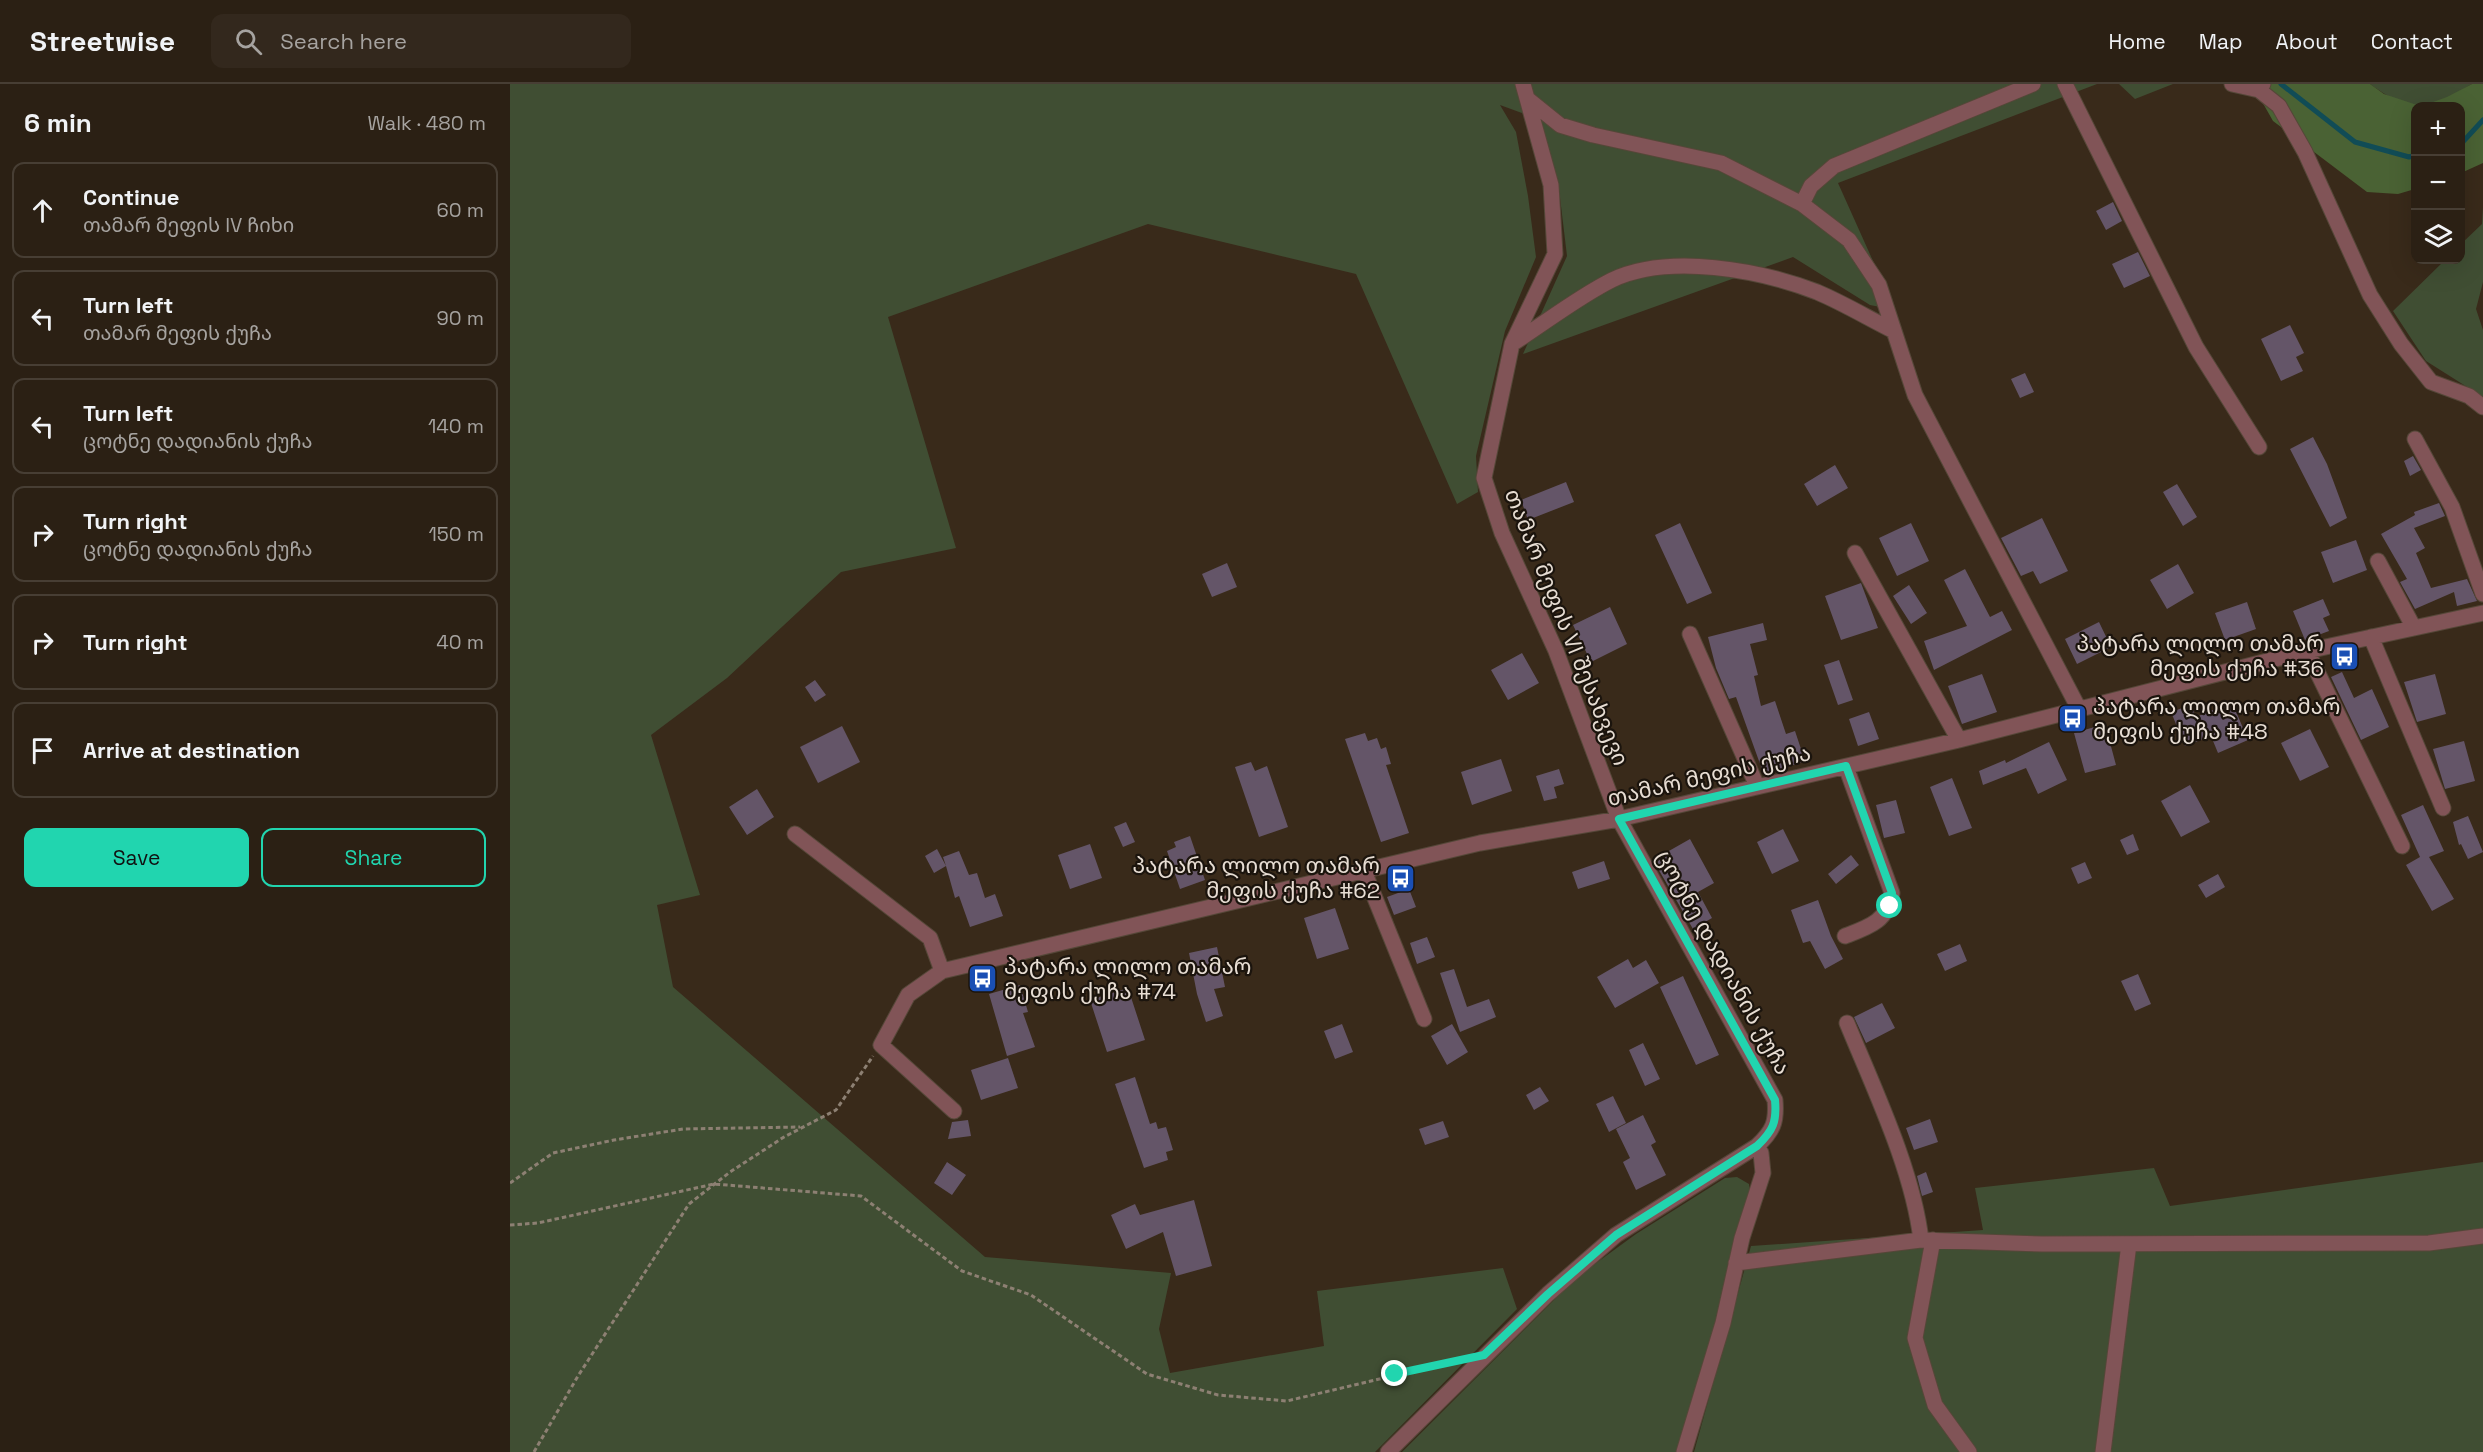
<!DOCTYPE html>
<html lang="en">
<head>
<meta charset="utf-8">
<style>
  body { margin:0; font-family:"Space Grotesk","Noto Sans Georgian",sans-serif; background:#33281d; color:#f1f3f6 }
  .controls { position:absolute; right:18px; top:18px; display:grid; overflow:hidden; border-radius:12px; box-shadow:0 6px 24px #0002 }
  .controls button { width:54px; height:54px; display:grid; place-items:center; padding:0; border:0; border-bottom:2px solid #473e34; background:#2b2014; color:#f1f3f6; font:30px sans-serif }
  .stop { position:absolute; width:18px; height:18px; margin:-14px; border:4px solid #21d5af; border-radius:50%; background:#fff }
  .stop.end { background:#21d5af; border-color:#fff; box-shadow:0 2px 6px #0008 }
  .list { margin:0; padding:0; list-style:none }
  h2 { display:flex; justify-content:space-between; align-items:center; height:78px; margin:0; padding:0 24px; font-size:26px }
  h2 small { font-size:20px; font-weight:400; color:#a6a3a0 }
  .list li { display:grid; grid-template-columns:39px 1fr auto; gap:18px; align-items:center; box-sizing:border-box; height:96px; margin:0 12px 12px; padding:0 12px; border:2px solid #473e34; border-radius:12px }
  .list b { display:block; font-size:22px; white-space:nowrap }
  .list p { margin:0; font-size:20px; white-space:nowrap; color:#a6a3a0 }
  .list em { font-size:20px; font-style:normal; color:#a6a3a0 }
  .actions { display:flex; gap:12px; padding:18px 24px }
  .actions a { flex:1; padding:14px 0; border:2px solid #21d5af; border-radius:12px; text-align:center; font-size:21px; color:#21d5af }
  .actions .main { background:#21d5af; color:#111 }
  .icon { flex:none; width:33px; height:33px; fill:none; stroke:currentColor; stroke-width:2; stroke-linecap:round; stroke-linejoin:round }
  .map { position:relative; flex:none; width:1973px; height:1368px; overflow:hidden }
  header { display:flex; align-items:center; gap:36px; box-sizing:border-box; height:84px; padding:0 30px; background:#2b2014; border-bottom:2px solid #473e34 }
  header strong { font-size:28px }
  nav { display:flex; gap:33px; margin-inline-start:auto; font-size:21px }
  .search { width:420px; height:54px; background:#33281d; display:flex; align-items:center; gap:15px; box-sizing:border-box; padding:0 21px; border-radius:12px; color:#a6a3a0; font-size:22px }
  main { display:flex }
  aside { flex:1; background:#2b2014 }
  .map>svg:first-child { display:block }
</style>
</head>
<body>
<header>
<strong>Streetwise</strong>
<div class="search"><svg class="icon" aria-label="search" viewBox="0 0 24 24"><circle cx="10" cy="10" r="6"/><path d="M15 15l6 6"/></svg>Search here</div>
<nav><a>Home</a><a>Map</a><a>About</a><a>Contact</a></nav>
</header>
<main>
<aside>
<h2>6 min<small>Walk · 480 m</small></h2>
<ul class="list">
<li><svg class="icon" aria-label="ahead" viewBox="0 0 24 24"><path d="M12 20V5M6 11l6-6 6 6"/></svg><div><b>Continue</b><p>თამარ მეფის IV ჩიხი</p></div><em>60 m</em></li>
<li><svg class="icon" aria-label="left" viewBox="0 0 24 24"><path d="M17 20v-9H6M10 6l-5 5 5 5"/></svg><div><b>Turn left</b><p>თამარ მეფის ქუჩა</p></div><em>90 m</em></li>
<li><svg class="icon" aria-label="left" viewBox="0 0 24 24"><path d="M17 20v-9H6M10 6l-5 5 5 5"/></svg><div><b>Turn left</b><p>ცოტნე დადიანის ქუჩა</p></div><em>140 m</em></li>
<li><svg class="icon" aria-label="right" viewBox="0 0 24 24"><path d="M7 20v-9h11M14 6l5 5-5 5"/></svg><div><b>Turn right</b><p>ცოტნე დადიანის ქუჩა</p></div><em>150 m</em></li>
<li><svg class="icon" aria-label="right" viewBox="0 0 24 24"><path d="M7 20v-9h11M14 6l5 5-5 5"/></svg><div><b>Turn right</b></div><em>40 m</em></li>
<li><svg class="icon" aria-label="arrive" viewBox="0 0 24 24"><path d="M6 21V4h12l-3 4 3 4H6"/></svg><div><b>Arrive at destination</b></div></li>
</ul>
<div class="actions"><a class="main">Save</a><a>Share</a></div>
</aside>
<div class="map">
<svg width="1973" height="1368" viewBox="0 0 1973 1368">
  <rect width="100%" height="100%" fill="#392a1a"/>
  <path fill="#404e33" d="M0,0H1587L1328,99L1385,226L1360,221L1283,173L1013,270L1057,172L1048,97L1031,36L990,21L1006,48L1018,112L1026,173L995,247L966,372L968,408L947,420L846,190L638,140L378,233L446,464L331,488L217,594L141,651L190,811L147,821L163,903L475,1173L661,1189L649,1245L660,1289L814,1262L807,1207L993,1184L1007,1225L865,1368H0Z
    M1609,0H1663L1625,15Z
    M1860,0H1962C1948,8 1927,22 1911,22C1894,23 1872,9 1860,0Z
    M1973,123V198L1966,225L1973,246V313L1916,277L1883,227L1935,176H1950L1951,160L1972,140Z
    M1973,1078V1368H1184L1241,1162L1473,1146L1465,1104L1644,1084L1660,1122Z
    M1227,1093L1239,1100L1240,1108L1206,1244L1170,1368H892L1067,1193L1126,1150L1215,1094Z"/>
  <path fill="#4a6234" d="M1742,0H1860L1874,10L1910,22H1906L1905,105L1888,110L1857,108L1763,37Z
    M1962,0H1973V79L1951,89L1950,22H1912L1937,13Z"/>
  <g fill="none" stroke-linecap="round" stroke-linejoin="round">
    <path stroke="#114c56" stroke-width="5" d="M1771,0L1845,58L1899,73L1906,71
      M1950,61L1973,36"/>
  </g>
  <path fill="#645568" d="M1603,118L1612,137L1596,146L1586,127Z
    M1628,168L1640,192L1614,204L1602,180Z
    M1780,241L1794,269L1786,273L1793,287L1771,297L1751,255Z
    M1515,289L1524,308L1510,314L1501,295Z
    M1803,353L1817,380L1837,434L1820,443L1780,365Z
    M1903,372L1911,386L1900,392L1894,377Z
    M1325,381L1338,404L1307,422L1294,400Z
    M1056,398L1064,418L1018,436L1011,416Z
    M1667,400L1687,433L1673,442L1653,408Z
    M1929,419L1935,432L1904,444L1915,464L1906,469L1921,504L1957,495L1967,517L1947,522L1944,508L1905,525L1890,498L1897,495L1871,450L1905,431L1904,428Z
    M1532,434L1558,487L1530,500L1523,487L1511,492L1491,454Z
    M1170,439L1202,509L1177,520L1145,451Z
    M1401,439L1419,477L1387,492L1369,454Z
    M1846,456L1857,486L1823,499L1811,468Z
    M717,479L727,503L702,513L692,490Z
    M1668,480L1684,509L1657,525L1640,496Z
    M1455,485L1480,533L1492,527L1502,546L1424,586L1414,557L1457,542L1434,496Z
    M1351,499L1368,544L1331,556L1315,512Z
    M1399,501L1417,529L1401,540L1383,512Z
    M1813,515L1820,531L1813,534L1819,547L1795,556L1783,527Z
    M1737,518L1746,545L1715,556L1705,529Z
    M1100,523L1117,560L1081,578L1063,541Z
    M1589,538L1601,563L1567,580L1555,555Z
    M1253,539L1257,556L1240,560L1248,591L1244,592L1251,622L1265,617L1276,650L1285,647L1295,677L1254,691L1226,613L1219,615L1206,584L1198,553Z
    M1012,569L1029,599L998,616L981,586Z
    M1329,576L1343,616L1328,621L1314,581Z
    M1832,588L1844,614L1862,605L1879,643L1851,656L1821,593Z
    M1472,590L1487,628L1452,640L1438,602Z
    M1925,590L1936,630L1907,638L1894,598Z
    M305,596L316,611L305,618L295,603Z
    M1722,618L1738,656L1708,669L1701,652L1675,662L1661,628L1681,621L1686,633Z
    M1359,628L1369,655L1348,662L1339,635Z
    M1595,640L1606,681L1575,689L1564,649Z
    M332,642L350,678L308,699L290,663Z
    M1800,645L1819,683L1790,697L1771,659Z
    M855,649L858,657L867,654L871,665L876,663L881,680L876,681L899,749L871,758L835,655Z
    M1954,657L1965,697L1935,705L1923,665Z
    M1539,658L1557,696L1528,710L1516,684L1473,701L1469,687L1495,676L1496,679Z
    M991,675L1002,707L962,721L951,688Z
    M741,678L745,687L757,682L778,743L749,753L725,683Z
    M1049,685L1054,700L1044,703L1047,714L1034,717L1026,692Z
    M1442,694L1462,744L1439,752L1420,703Z
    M1680,701L1700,738L1671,753L1651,717Z
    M247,705L264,733L237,751L219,723Z
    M1386,716L1395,749L1374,754L1366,721Z
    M1913,721L1934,767L1919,773L1944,815L1922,827L1896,781L1910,773L1891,731Z
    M1958,732L1973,768L1958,775L1951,760L1949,761L1943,738Z
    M616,738L625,758L613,763L604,743Z
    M1273,745L1289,777L1262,790L1247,758Z
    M1623,750L1629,766L1617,771L1610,756Z
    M680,752L695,796L670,805L657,767L666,763L664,758Z
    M1180,755L1204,799L1188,808L1202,834L1183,845L1143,776Z
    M580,760L592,794L560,805L548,771Z
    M427,765L436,782L433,773L449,767L459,791L467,789L475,814L485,810L493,832L460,843L449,812L445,814L436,782L424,789L415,772Z
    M1341,771L1349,781L1326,800L1318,790Z
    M1094,777L1100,795L1068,805L1062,788Z
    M1575,778L1582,794L1568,800L1561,784Z
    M1708,790L1715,803L1696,814L1688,801Z
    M899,805L906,823L884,831L877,813Z
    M1308,816L1321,852L1333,875L1315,885L1300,857L1293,859L1281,826Z
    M825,824L839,865L807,875L794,834Z
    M917,853L925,873L907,880L900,859Z
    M1450,860L1457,877L1435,887L1427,870Z
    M707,863L715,903L704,905L713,932L696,938L687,910L679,869Z
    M1118,875L1123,884L1136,876L1149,899L1105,924L1087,893Z
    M944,885L957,923L979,915L986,933L950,948L930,889Z
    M1628,890L1641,920L1625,927L1611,897Z
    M1173,892L1209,971L1186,981L1150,903Z
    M510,901L518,928L513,929L525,963L497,972L479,910Z
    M618,904L635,956L597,968L580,916Z
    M1372,919L1385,944L1356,959L1344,933Z
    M832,940L843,968L825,975L814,947Z
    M942,940L958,968L937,981L921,952Z
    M1133,959L1150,995L1135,1002L1119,966Z
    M498,974L508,1004L471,1016L461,986Z
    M625,993L640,1040L646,1038L648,1045L656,1043L663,1066L656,1068L658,1076L634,1084L605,1000Z
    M1030,1003L1039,1017L1024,1026L1016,1011Z
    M1103,1012L1116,1039L1099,1048L1086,1020Z
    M1133,1031L1146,1058L1141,1061L1156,1091L1126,1106L1113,1078L1120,1074L1106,1045Z
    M1420,1035L1428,1058L1404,1066L1396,1044Z
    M458,1036L461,1052L438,1055L442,1038Z
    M933,1037L939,1053L915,1061L909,1045Z
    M437,1078L456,1091L442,1111L424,1099Z
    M1416,1088L1423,1108L1412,1112L1407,1092Z
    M684,1116L702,1182L666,1192L653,1148L616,1165L601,1131L625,1120L630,1131Z"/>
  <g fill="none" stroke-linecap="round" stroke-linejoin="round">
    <defs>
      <path id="minor" d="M1523,0L1324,82L1301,102L1292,120L1339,156L1369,201L1405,311L1569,625
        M1555,0L1686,263L1749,363
        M1722,0L1749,6
        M1753,0L1749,6L1769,22L1795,68L1860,211L1891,260L1921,298L1959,312L1973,323
        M1019,16L1050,41L1083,51L1211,79L1292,120
        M1002,260C1035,239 1068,213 1102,196C1159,169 1250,186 1307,208C1333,219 1358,234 1384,247
        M1905,355L1942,423L1973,510
        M1345,469L1449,656
        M1868,477L1904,544
        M1180,550L1247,702
        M1861,553L1933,724
        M1797,567L1892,762
        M285,750L420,854L432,887L398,911L371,961L444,1027
        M854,787L914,935
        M1335,852C1359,843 1378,837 1382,809L1336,683
        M432,887L970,759L1109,735L1449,656L1797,567L1973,529
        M1337,939C1364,1005 1403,1086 1411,1156
        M1423,1156L1405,1254L1425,1321L1459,1368
        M1226,1179L1411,1156L1532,1160L1919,1159L1973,1152
        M878,1368L1038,1210L1106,1151L1247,1062C1263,1047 1267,1038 1265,1016L1109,735L1046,567L992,449L974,394L1002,260L1045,170L1041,101L1013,0
        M1174,1368L1213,1239L1232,1154L1253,1089L1251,1069L1247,1062
        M1593,1368L1619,1160"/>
    </defs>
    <use href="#minor" stroke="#554738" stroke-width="17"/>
    <path stroke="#8d8073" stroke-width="3" stroke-dasharray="4.5 3" stroke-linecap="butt" d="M0,1099L43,1069L104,1056L173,1045L290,1043
      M0,1141L28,1139L204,1100L351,1112L452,1187L521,1211L637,1290L708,1311L777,1317L949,1276
      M24,1368L68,1292L179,1120L220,1088L274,1053L326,1026L363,972"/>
    <use href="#minor" stroke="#815457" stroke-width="15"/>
  </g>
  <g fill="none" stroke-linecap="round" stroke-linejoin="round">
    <path stroke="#21d5af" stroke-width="8" d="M885,1290L974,1271L1038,1210L1106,1151L1247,1062C1263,1047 1267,1038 1265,1016L1109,735L1336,682L1382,809L1380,822"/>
  </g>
  <defs>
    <symbol id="bus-square" viewBox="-11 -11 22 22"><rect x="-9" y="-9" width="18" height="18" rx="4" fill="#1a4fb4" stroke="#1b140d"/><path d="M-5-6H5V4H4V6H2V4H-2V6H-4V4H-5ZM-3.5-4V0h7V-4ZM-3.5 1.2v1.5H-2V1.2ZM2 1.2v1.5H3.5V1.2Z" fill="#fff"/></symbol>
  </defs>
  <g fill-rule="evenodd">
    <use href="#bus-square" x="1818" y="556" width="33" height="33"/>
    <use href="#bus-square" x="1546" y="618" width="33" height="33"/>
    <use href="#bus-square" x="874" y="778" width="33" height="33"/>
    <use href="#bus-square" x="456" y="878" width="33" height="33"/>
  </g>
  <g text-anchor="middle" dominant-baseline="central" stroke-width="4.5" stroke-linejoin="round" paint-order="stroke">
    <g font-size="22" fill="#e7ddd3" stroke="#1b140d">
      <text transform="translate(1057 543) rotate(68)">თამარ მეფის VI შესახვევი</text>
      <text transform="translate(1199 691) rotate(-13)">თამარ მეფის ქუჩა</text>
      <text transform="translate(1214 878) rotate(61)">ცოტნე დადიანის ქუჩა</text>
    </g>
    <g font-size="22" fill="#e7ddd3" stroke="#1b140d" text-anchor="end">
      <text x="1814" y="559">პატარა ლილო თამარ<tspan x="1814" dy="25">მეფის ქუჩა #36</tspan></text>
      <text x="1583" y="622" text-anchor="start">პატარა ლილო თამარ<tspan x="1583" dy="25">მეფის ქუჩა #48</tspan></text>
      <text x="870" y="781">პატარა ლილო თამარ<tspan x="870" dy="25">მეფის ქუჩა #62</tspan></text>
      <text x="494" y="882" text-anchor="start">პატარა ლილო თამარ<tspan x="494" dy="25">მეფის ქუჩა #74</tspan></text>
    </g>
  </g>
</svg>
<div class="controls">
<button>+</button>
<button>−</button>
<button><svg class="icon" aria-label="layers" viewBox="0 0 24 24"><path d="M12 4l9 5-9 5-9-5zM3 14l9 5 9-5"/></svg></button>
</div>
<div class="stop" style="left:1380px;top:822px"></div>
<div class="stop end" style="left:885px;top:1290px"></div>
</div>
</main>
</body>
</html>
